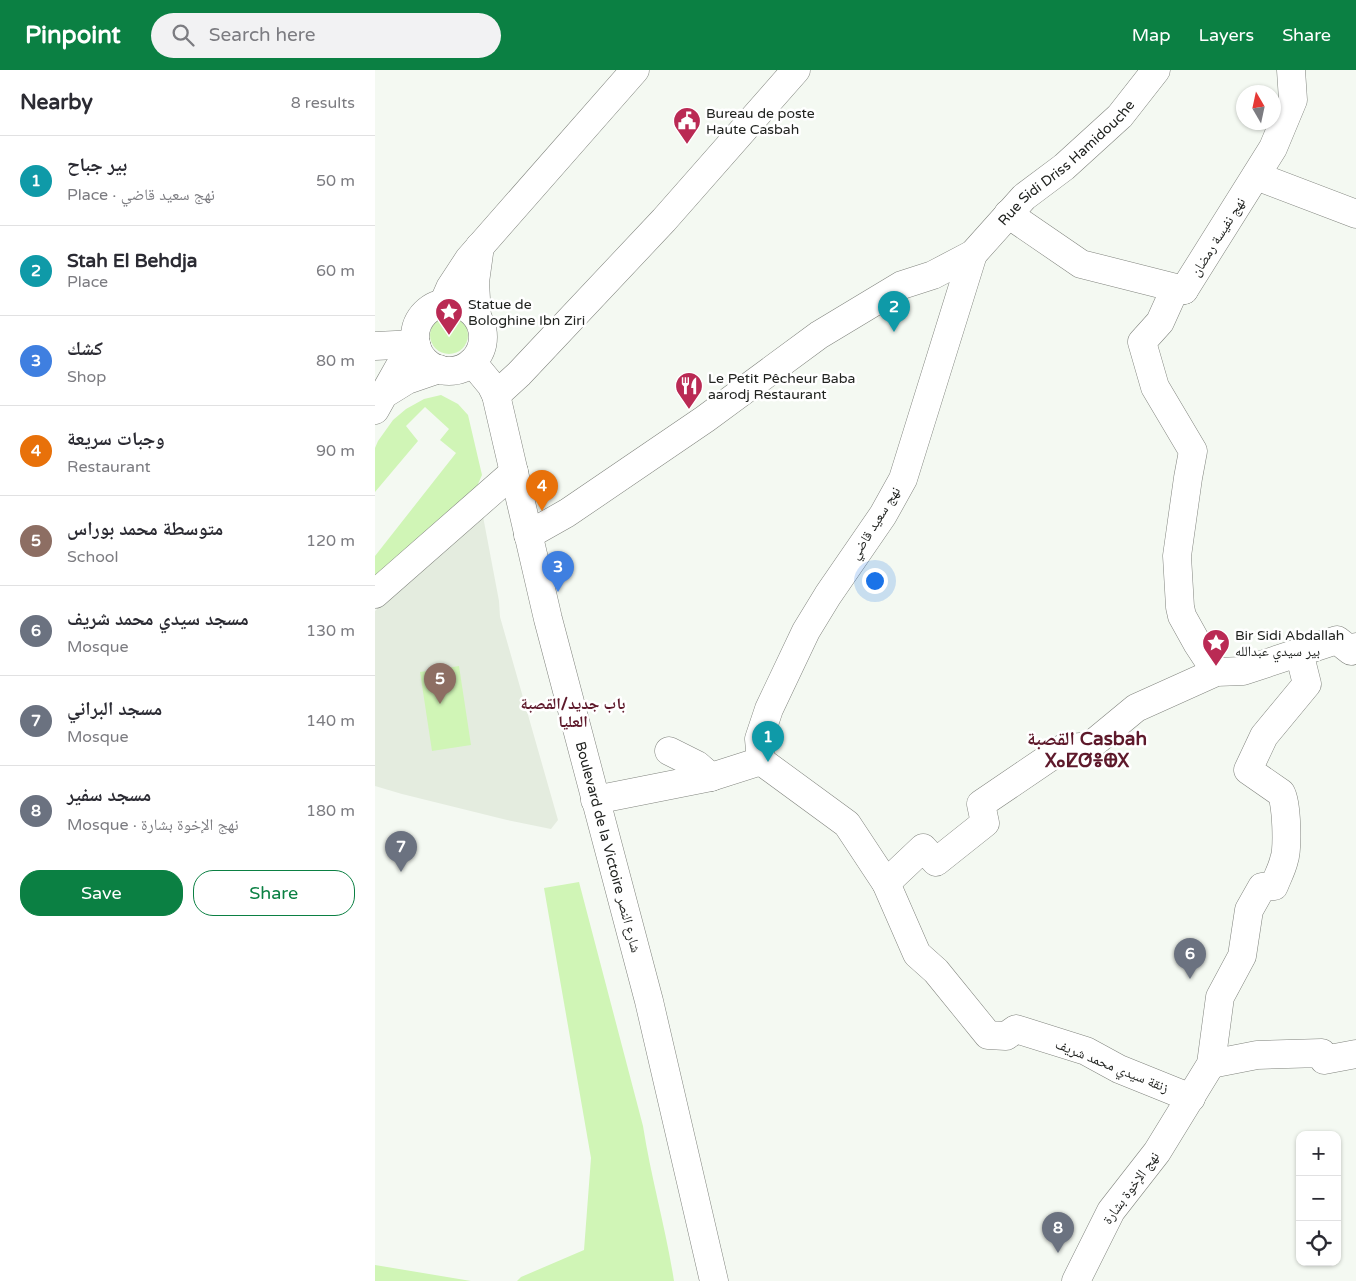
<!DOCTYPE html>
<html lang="en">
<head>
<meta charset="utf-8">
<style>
  body { margin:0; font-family:"Varela Round","Noto Naskh Arabic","Noto Sans Tifinagh",sans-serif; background:#f2f2f3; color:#2b2b33 }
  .controls { position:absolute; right:15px; bottom:15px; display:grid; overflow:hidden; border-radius:10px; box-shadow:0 1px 4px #0004 }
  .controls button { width:45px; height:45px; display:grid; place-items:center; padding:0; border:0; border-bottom:1px solid #e1e1e2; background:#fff; color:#2b2b33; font:25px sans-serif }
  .compass { position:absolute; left:861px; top:15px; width:45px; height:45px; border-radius:50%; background:#fff; box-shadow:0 1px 4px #0004; rotate:351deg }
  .you { position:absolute; left:499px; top:510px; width:18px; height:18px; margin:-12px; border:4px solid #fff; border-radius:50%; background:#1a73e8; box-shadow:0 0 0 8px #1a73e833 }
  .badge { display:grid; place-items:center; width:32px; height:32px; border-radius:50%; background:#0b8043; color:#fff; font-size:16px; font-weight:700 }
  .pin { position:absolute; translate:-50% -41px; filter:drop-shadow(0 1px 2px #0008) }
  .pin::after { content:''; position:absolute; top:26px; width:18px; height:15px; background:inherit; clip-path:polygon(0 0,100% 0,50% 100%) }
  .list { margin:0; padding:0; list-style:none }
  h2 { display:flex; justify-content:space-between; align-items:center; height:65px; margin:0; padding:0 20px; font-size:21px }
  h2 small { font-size:16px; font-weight:400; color:#7c7c81 }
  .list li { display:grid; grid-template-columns:32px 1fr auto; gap:15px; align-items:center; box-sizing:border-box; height:90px; padding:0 20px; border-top:1px solid #e1e1e2 }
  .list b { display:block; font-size:19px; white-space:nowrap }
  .list p { margin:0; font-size:16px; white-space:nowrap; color:#7c7c81 }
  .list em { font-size:16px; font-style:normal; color:#7c7c81 }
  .actions { display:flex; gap:10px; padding:15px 20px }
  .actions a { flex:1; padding:11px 0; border:1px solid #0b8043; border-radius:20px; text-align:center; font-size:18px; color:#0b8043 }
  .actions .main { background:#0b8043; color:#fff }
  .icon { flex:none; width:28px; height:28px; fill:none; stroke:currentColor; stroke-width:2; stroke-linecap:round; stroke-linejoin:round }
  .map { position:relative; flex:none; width:981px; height:1211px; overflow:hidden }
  header { display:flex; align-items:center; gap:30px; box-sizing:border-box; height:70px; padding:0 25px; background:#0b8043; color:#fff }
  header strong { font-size:24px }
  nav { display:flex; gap:28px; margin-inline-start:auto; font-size:18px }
  .search { width:350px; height:45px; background:#f2f2f3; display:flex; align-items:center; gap:12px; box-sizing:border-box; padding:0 18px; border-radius:28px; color:#7c7c81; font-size:19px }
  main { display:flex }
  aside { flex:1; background:#fff }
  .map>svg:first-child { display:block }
</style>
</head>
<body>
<header>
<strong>Pinpoint</strong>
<div class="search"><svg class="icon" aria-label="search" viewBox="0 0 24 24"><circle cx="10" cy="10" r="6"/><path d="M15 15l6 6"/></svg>Search here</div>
<nav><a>Map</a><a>Layers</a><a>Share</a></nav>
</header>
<main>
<aside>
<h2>Nearby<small>8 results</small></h2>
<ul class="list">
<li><span class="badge" style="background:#0f9aa8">1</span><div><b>بير جباح</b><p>Place · نهج سعيد قاضي</p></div><em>50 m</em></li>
<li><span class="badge" style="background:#0f9aa8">2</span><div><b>Stah El Behdja</b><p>Place</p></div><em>60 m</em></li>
<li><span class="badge" style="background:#3f7fe0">3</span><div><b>كشك</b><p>Shop</p></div><em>80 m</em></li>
<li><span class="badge" style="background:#e8710a">4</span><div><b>وجبات سريعة</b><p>Restaurant</p></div><em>90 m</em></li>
<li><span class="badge" style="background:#8d6e63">5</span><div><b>متوسطة محمد بوراس</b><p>School</p></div><em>120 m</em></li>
<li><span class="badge" style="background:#6b7280">6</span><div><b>مسجد سيدي محمد شريف</b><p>Mosque</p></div><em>130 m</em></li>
<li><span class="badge" style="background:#6b7280">7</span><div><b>مسجد البراني</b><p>Mosque</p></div><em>140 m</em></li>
<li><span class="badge" style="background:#6b7280">8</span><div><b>مسجد سفير</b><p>Mosque · نهج الإخوة بشارة</p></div><em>180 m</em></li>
</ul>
<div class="actions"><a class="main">Save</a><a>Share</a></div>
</aside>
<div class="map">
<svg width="981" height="1211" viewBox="0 0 981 1211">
  <rect width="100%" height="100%" fill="#f4f9f2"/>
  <path fill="#e4ecdf" d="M107,441L124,531L125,547L183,750L176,759L132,750L27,724L0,716V541Z"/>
  <path fill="#d0f5b6" d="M55 265a19 19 0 1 1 38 0a19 19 0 1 1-38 0Z
    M66,325L83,334L93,345L107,405L103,414L107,432L0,527V486L81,383L65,370L74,359L50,337L31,356L43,371L0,422V378L3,371L18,350L31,339L49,329Z
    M84,596L96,675L57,681L45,602Z
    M204,812L268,1056C276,1108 291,1159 299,1211H142L146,1207L209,1180L216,1088L169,818Z
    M0,1195L96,1211H0Z"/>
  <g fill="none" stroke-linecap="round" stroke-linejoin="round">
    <defs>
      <g id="minor">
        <path d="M881,106L981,144"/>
        <path d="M633,144L706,194L809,220"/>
        <path d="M598,184L528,409L508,445L453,525L431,561L394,639L384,669L386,691L472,754L511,813L542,884L561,901L613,965L631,966L641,959L711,981L744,999L816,1028"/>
        <circle cx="74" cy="267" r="34"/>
        <path d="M68,234L75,218L94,189L260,0"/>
        <path d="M102,247L100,212L105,176"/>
        <path d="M0,276L41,274"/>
        <path d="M97,292L116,315L121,325L173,549L274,931L339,1211"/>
        <path d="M121,325L144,304L289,150L421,0"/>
        <path id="s1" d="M153,465L192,443L330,349L444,265L527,215L558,205L598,184L649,127L689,97L745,46L781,0"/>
        <path d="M0,524L139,402"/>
        <path d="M841,602L822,573L807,546L805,537L802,486L813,408L818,381L780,317L767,272L785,252L799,221L809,220L898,78L918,30L916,0"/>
        <path d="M294,681L322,695L336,707"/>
        <path d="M220,730L336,707L386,691"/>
        <path d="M511,813L548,778L561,792L610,753L606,734L687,679L715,676L761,638L841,602L868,601L962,570L976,581L981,577"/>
        <path d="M836,994L882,985L947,983L949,990L981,984"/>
        <path d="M701,1211L736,1141L782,1082L836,994L845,927L867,886L874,840L887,817L899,816C902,808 907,799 909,790C913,779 912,733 906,723L873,700L889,666L932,614L924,582"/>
      </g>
      <path id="major" d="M11,323L32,310L64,299
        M0,340L23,299L42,278"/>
    </defs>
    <use href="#minor" stroke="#81847e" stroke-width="29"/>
    <use href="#major" stroke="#81847e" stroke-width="29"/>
    <use href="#minor" stroke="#fff" stroke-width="28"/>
    <use href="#major" stroke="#fff" stroke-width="28"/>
  </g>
  <defs>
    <symbol id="civic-pin" viewBox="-11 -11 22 30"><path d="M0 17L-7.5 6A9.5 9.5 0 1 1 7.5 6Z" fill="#ba2a54" stroke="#fff"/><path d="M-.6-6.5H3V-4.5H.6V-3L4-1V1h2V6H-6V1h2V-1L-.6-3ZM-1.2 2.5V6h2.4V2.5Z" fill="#fff"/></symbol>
    <symbol id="sight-pin" viewBox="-11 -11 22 30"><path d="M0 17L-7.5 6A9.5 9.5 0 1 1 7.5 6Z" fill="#ba2a54" stroke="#fff"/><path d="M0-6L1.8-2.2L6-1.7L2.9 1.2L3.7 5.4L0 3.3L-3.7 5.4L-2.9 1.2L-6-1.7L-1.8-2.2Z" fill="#fff"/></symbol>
    <symbol id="restaurant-pin" viewBox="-11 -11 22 30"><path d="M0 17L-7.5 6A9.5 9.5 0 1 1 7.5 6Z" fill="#ba2a54" stroke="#fff"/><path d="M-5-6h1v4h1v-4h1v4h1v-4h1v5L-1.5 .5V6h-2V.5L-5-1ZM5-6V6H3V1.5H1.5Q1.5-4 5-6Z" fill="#fff"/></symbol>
  </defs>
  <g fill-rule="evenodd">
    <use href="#civic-pin" x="296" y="35" width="32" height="43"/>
    <use href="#sight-pin" x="58" y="226" width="32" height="43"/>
    <use href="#restaurant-pin" x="298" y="300" width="32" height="43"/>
    <use href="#sight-pin" x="825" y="557" width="32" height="43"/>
  </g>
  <g text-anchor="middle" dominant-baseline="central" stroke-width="5" stroke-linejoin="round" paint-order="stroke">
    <g font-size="14" fill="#212320" stroke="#fff" text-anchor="start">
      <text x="331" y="43">Bureau de poste<tspan x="331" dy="16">Haute Casbah</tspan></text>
      <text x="93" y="234">Statue de<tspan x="93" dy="16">Bologhine Ibn Ziri</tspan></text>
      <text x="333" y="308">Le Petit Pêcheur Baba<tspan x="333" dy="16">aarodj Restaurant</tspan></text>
      <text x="860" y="565">Bir Sidi Abdallah<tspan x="860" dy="16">بير سيدي عبدالله</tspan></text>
    </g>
    <g font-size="14" fill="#212320" stroke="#fff">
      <text stroke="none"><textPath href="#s1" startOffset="659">Rue Sidi Driss Hamidouche</textPath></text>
      <text transform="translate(843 167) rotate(-58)">نهج نفيسة رمضان</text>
      <text transform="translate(500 453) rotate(-58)">نهج سعيد قاضي</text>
      <text transform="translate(233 777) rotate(75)">Boulevard de la Victoire شارع النصر</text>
      <text transform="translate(737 996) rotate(22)">زنقة سيدي محمد شريف</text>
      <text transform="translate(756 1118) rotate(-54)">نهج الإخوة بشارة</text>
    </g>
    <g font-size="16" font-weight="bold" fill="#5e192b" stroke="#fff">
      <text x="198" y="634">باب جديد/القصبة<tspan x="198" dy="18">العليا</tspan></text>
    </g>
    <g font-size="19" font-weight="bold" fill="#5e192b" stroke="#fff">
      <text x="712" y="669">القصبة Casbah<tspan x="712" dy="22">ⵝⴰⵇⵚⴻⴲⵝ</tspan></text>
    </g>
  </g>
</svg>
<div class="controls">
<button>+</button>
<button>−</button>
<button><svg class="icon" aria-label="locate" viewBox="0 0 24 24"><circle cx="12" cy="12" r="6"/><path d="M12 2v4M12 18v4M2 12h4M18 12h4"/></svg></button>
</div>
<svg class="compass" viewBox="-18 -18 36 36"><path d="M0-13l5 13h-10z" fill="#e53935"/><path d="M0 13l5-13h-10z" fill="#7c7c81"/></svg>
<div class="you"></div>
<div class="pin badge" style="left:393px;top:692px;background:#0f9aa8">1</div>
<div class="pin badge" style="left:519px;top:262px;background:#0f9aa8">2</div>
<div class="pin badge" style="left:183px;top:522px;background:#3f7fe0">3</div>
<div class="pin badge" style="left:167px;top:441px;background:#e8710a">4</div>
<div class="pin badge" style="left:65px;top:634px;background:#8d6e63">5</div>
<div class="pin badge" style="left:815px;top:909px;background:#6b7280">6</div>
<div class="pin badge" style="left:26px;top:802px;background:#6b7280">7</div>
<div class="pin badge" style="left:683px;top:1183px;background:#6b7280">8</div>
</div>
</main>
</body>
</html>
